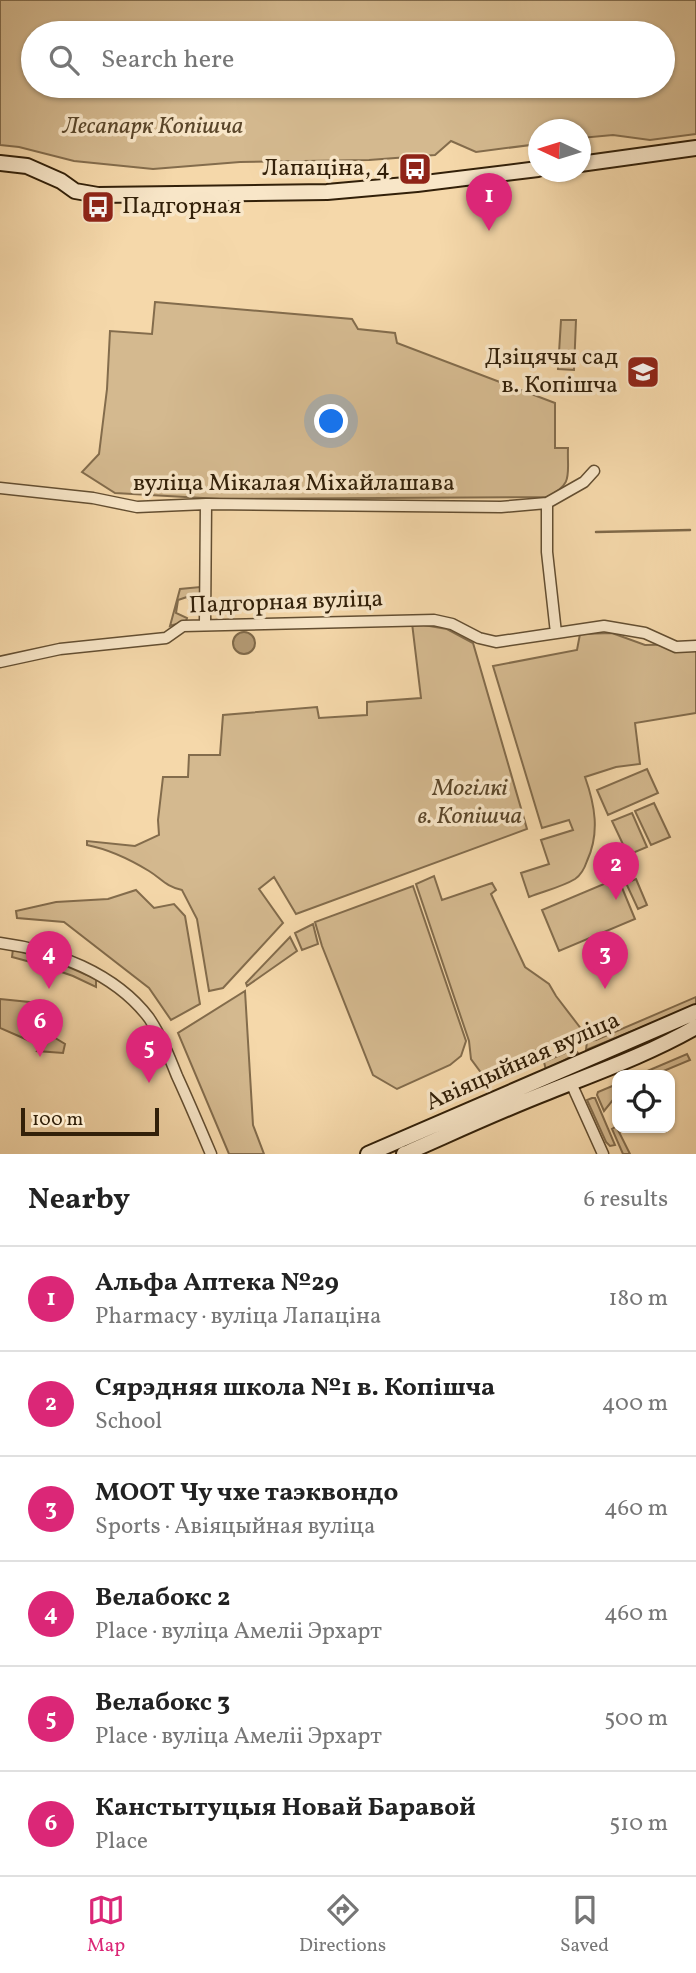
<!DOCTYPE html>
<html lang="en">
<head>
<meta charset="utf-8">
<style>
  body { margin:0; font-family:Vollkorn,serif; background:#f2f2f2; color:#222 }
  .controls { position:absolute; right:21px; bottom:21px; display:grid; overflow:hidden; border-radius:14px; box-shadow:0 2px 5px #0004 }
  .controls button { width:63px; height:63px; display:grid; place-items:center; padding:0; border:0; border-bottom:2px solid #e0e0e0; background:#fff; color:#222; font:35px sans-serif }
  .compass { position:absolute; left:528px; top:119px; width:63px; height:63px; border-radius:50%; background:#fff; box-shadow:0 2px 5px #0004; rotate:274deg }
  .scale { position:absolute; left:21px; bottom:18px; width:138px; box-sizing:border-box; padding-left:7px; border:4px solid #322009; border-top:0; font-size:19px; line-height:24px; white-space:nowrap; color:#322009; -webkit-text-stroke:5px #f8e6c8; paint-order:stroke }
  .you { position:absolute; left:332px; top:422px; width:24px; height:24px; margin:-18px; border:5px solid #fff; border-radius:50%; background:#1a73e8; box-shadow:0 0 0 10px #1a73e833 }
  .badge { display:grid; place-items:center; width:46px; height:46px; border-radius:50%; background:#db2777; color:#fff; font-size:23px; font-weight:700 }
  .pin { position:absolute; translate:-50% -58px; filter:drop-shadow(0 2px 4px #0008) }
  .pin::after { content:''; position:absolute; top:37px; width:24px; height:21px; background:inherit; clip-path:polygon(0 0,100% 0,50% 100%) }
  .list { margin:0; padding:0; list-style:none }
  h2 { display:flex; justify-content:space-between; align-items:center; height:91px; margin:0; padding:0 28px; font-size:30px }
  h2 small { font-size:23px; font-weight:400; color:#767676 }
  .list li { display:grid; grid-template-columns:46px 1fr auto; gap:21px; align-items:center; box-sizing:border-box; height:105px; padding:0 28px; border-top:2px solid #e0e0e0 }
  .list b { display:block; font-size:26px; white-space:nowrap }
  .list p { margin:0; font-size:23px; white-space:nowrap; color:#767676 }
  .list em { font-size:23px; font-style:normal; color:#767676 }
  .icon { flex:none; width:38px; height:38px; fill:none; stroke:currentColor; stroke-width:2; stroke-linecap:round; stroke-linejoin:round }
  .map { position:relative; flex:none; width:696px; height:1154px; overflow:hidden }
  .search { position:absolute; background:#fff; box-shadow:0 2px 5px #0004; left:21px; right:21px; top:21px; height:77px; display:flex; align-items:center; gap:18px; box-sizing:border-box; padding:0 24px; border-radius:38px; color:#767676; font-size:26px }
  .sheet { height:721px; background:#fff }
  nav { display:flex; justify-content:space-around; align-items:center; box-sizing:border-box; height:98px; border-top:2px solid #e0e0e0; background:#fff; font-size:19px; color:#767676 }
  nav a { display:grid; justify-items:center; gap:4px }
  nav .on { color:#db2777 }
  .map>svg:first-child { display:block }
</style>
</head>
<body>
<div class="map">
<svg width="696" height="1154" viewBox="0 0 696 1154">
  <rect width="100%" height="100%" fill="#f5d8aa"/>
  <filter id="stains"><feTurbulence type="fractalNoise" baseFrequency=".00286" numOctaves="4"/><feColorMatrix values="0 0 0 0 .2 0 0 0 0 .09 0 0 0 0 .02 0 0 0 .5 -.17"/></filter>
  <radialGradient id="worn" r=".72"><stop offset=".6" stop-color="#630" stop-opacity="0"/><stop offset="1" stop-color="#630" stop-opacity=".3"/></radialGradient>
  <path fill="#d4b98f" stroke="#836c4c" stroke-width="2" fill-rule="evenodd" d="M0,0H696V134L650,140L613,135L581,138L580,130H538V144L476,152L451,141L435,155L369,160L240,162L153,169L74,161L19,147L0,145ZM663,33V86H33V33Z
    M155,302L352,319L358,329L395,333L397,343L555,403V448H568C567,475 574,484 547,497L220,499L115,493L82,472L99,454L107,389L110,331L152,334Z
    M561,320H576L574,370L558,369Z
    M200,587V605L197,609L187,597L178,600L176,613L187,618L186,621L170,626L180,589Z
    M412,623L447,629L473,643L527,829L296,914L274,877L259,889L283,923L223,988L209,991L197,919L182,890C165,886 162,879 149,871C131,860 107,849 87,845V841L135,846L159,835L158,820L163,777H188L189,755H220L223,715L317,707L319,718L367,715V702L421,698Z
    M612,633L645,645L696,644V713L635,723L640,764L616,767L585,777C595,805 600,833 587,861C585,867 581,875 575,879C562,887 544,891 529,897L521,873L549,864L541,840L573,830L569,820L542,828L493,666L577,650L580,634Z
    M647,769L658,793L608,815L597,790Z
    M654,803L670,837L651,845L635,811Z
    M632,813L647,847L628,855L612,821Z
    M434,876L442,900L492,883L496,890L491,894L525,967L549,984L556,996L582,1030L482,1074L471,1059L469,1041L416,884Z
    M618,878L635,919L559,951L542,910Z
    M636,879L647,905L638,909L626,883Z
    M413,886L466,1041L461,1056L450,1065L397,1089L373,1075L322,946L315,922Z
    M136,890L154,908L174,904L185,916L200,1004L171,1020L149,988L64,922L17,918L16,911L56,902L108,899Z
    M313,924L318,944L302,950L295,933Z
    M290,937L297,951L247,986L246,983Z
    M13,949L51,959L49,967L12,957Z
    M55,961L96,979V987L73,976L53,969Z
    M245,991L253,1125L264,1154H229L178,1033Z
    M696,997V1005L586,1050L587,1041L596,1040Z
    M0,999L39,1003L30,1041L0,1028Z
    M696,1019V1021L594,1067L593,1065Z
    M47,1033L65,1044L63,1053L37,1051Z
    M574,1049L578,1053L546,1070L544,1062Z
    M687,1054L690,1060L654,1075H638Z
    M617,1084V1095L604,1111L597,1095L598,1092Z
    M592,1098H595L615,1145L610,1146L606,1142L587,1100Z
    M617,1126V1128L630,1154H623L612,1129Z"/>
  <path fill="#b39973" stroke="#7f6949" stroke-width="2" d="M233 643a11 11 0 1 1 22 0a11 11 0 1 1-22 0Z"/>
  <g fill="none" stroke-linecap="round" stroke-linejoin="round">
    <path stroke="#7f6949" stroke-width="2.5" d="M596,532L690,530"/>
    <defs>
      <path id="minor" d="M0,488L93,498L137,507L206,504L501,507L547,503L584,482L594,471
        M547,503V552L556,633
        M205,624L206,504
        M0,662L60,649L166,638L183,626L434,620L452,624L479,638L496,642L604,626L645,633L676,647L696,646
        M0,943C54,950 115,973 149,1018C161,1036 169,1056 177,1076C189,1102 200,1128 211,1154
        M571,1083L603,1154"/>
      <path id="secondary" d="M0,163L27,166L61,181L75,191L98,195L327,192L417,184L538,169
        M580,164L696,148
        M368,1154L696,1012
        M404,1154C452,1133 499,1111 548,1092C598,1072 649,1054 696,1027"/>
    </defs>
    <use href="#minor" stroke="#634e31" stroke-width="13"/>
    <use href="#secondary" stroke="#322009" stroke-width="18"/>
    <use href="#minor" stroke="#f8e6c8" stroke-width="10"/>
    <use href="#secondary" stroke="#f8e6c8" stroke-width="14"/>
  </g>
  <defs>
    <symbol id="bus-square" viewBox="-11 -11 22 22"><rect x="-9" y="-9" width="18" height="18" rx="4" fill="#8f2418" stroke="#f8e6c8"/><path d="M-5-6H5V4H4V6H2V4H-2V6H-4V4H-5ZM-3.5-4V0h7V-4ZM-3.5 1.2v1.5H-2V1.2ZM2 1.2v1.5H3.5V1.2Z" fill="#fff"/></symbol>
    <symbol id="school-square" viewBox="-11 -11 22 22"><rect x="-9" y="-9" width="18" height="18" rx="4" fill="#8f2418" stroke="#f8e6c8"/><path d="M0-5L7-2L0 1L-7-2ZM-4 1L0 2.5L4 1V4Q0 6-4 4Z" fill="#fff"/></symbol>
  </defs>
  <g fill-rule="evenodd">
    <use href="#bus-square" x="396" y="150" width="38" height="38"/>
    <use href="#bus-square" x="79" y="188" width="38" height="38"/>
    <use href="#school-square" x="624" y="353" width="38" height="38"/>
  </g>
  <g text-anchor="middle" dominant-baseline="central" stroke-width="7" stroke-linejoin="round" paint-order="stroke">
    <g font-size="24" font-style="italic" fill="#5a462a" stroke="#f8e6c8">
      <text x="153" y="127">Лесапарк Копішча</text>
      <text x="470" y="789">Могілкі<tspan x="470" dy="28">в. Копішча</tspan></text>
    </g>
    <g font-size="24" fill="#322009" stroke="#f8e6c8" text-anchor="end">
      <text x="390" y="169">Лапаціна, 4</text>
      <text x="122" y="207" text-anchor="start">Падгорная</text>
      <text x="618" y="358">Дзіцячы сад<tspan x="618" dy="28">в. Копішча</tspan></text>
    </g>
    <g font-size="24" fill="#322009" stroke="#f8e6c8">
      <text x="294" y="484">вуліца Мікалая Міхайлашава</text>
      <text transform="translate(286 603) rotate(-2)">Падгорная вуліца</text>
      <text transform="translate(523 1062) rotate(-24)">Авіяцыйная вуліца</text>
    </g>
  </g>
  <rect width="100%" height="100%" filter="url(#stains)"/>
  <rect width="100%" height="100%" fill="url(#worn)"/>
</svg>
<div class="controls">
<button><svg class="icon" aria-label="locate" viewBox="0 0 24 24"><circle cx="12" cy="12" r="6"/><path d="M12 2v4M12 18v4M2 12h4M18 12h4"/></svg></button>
</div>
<svg class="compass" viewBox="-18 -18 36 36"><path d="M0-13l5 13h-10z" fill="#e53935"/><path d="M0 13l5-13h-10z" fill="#767676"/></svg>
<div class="scale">100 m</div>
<div class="you"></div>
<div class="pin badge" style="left:489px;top:231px">1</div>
<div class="pin badge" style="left:616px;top:900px">2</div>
<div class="pin badge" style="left:605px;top:989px">3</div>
<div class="pin badge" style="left:49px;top:989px">4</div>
<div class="pin badge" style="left:149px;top:1083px">5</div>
<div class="pin badge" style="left:40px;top:1057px">6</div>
<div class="search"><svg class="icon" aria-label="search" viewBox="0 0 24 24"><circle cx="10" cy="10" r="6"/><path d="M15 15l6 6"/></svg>Search here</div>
</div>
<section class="sheet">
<h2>Nearby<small>6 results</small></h2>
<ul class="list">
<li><span class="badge">1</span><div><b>Альфа Аптека №29</b><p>Pharmacy · вуліца Лапаціна</p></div><em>180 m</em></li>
<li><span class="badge">2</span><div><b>Сярэдняя школа №1 в. Копішча</b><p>School</p></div><em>400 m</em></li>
<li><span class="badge">3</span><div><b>МООТ Чу чхе таэквондо</b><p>Sports · Авіяцыйная вуліца</p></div><em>460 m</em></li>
<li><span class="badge">4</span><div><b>Велабокс 2</b><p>Place · вуліца Амеліі Эрхарт</p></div><em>460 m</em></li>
<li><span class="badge">5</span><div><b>Велабокс 3</b><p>Place · вуліца Амеліі Эрхарт</p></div><em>500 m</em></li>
<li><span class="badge">6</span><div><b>Канстытуцыя Новай Баравой</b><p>Place</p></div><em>510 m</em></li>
</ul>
</section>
<nav>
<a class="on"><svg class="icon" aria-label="map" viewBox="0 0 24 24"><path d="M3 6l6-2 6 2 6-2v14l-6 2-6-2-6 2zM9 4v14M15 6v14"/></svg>Map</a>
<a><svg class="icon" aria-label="directions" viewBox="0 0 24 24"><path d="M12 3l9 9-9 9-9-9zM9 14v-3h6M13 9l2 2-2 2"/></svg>Directions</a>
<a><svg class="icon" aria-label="saved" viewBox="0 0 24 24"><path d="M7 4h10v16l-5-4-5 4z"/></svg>Saved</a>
</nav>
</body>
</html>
